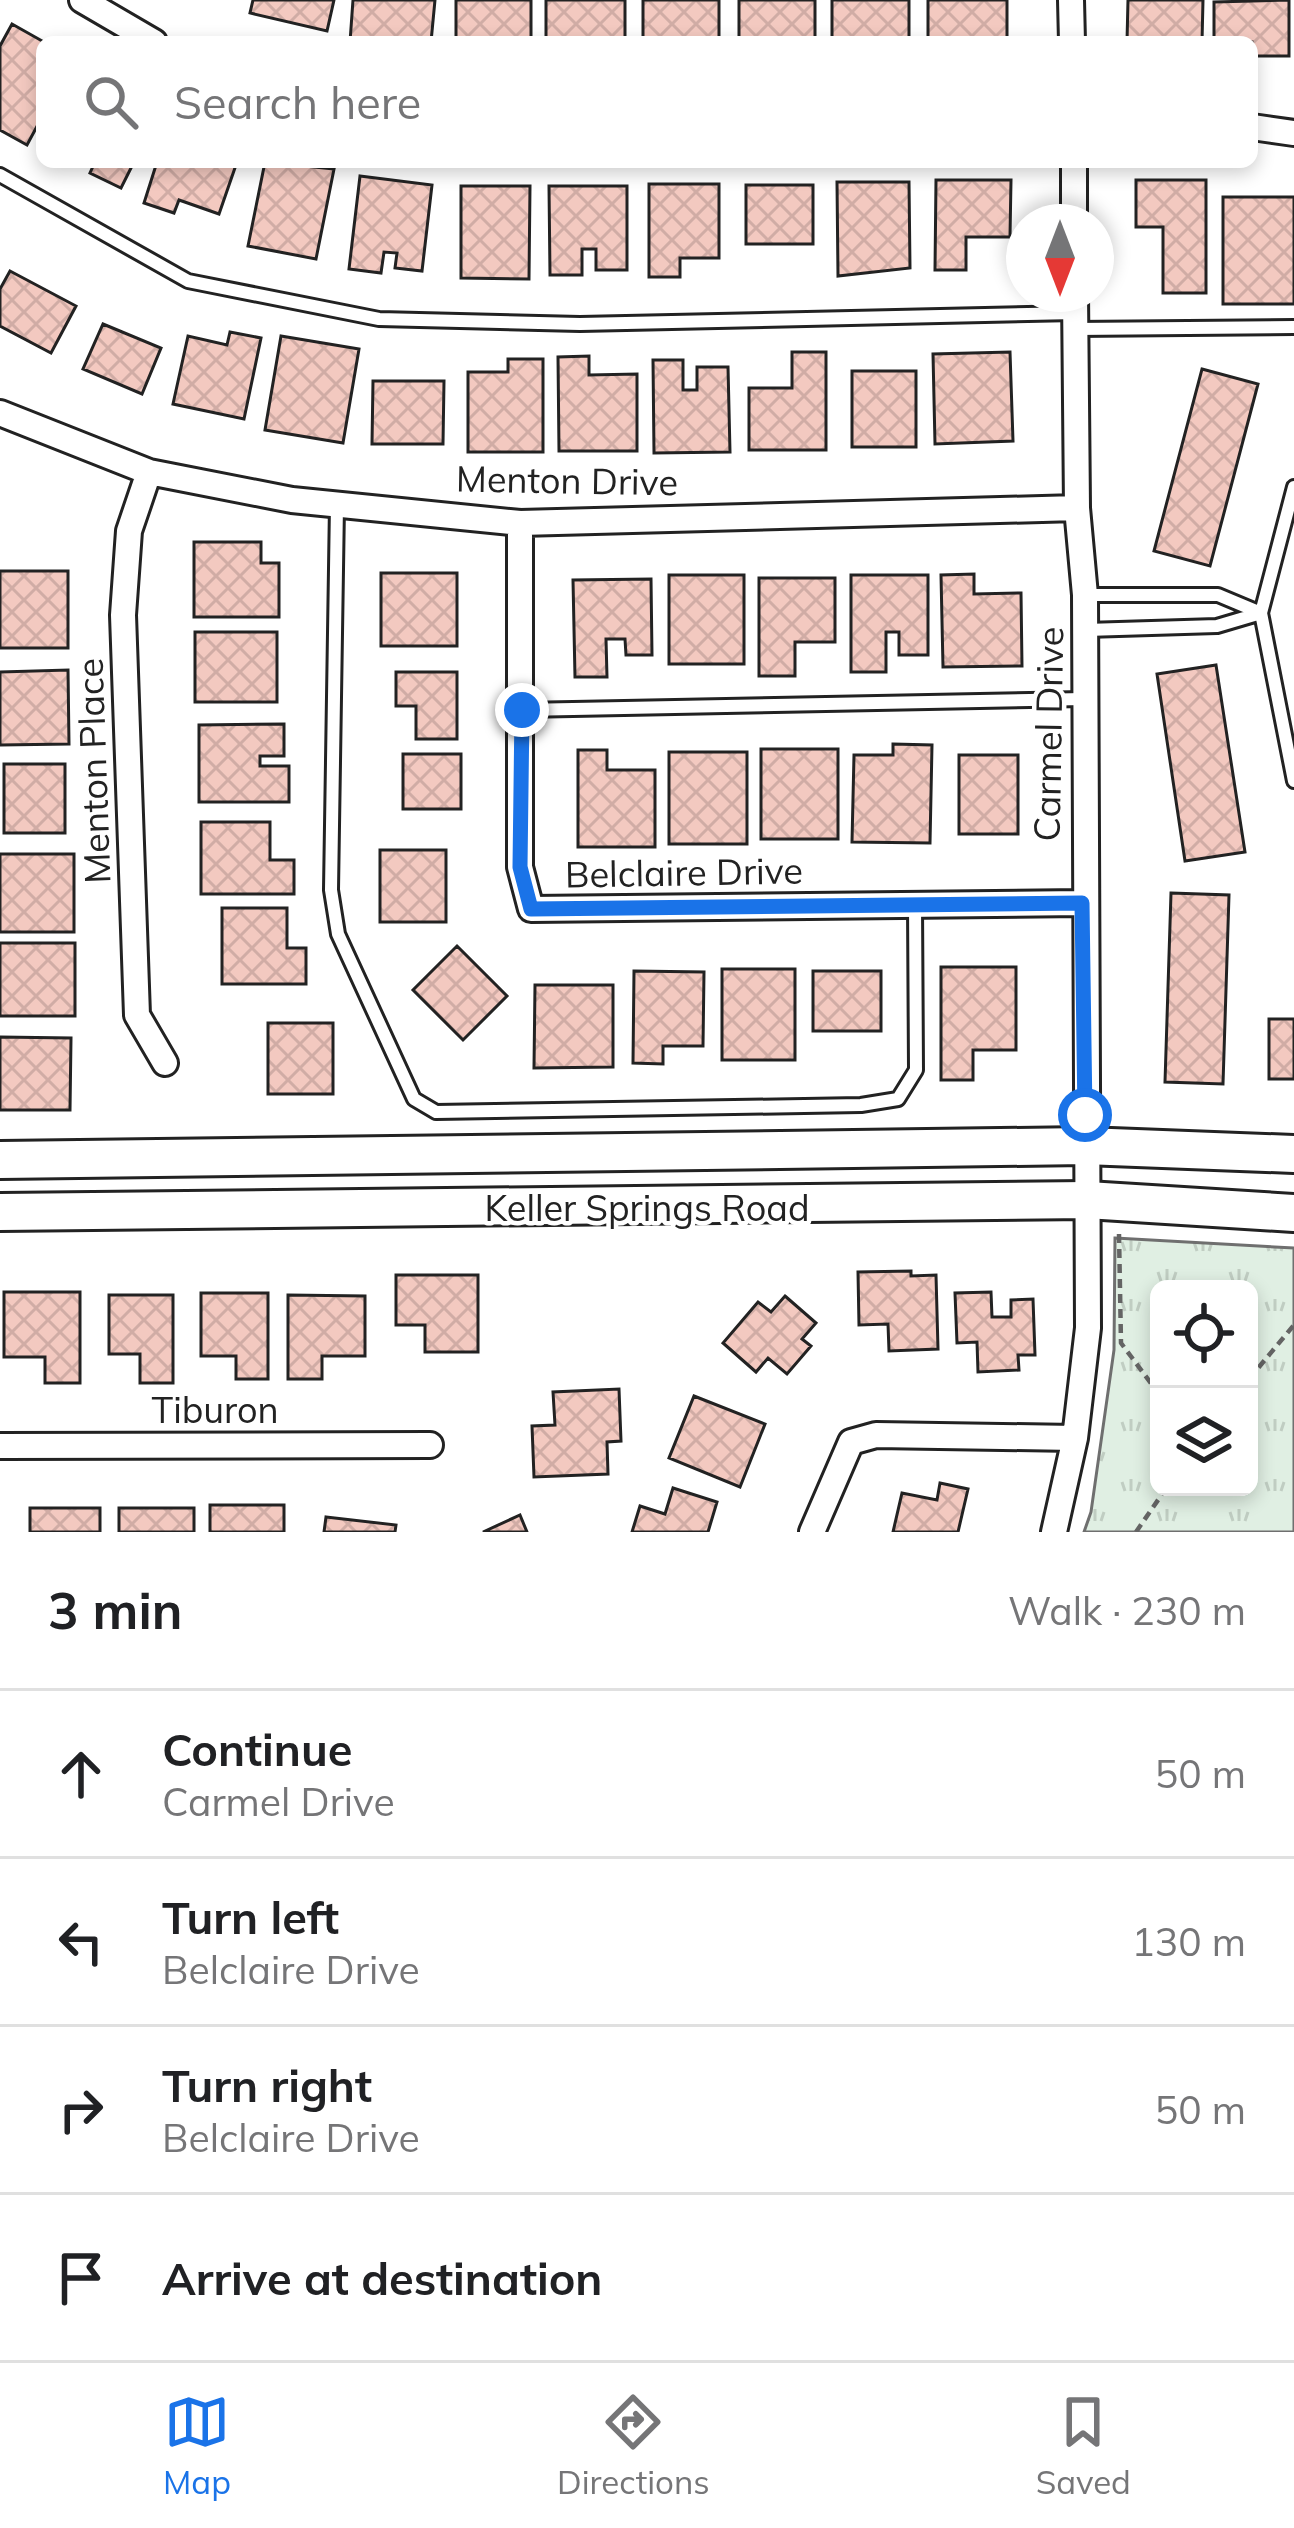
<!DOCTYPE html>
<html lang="en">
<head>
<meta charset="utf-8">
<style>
  body { margin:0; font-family:Mulish,sans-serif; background:#f2f2f2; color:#202124 }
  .controls { position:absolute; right:36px; bottom:36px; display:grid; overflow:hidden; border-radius:18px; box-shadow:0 6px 18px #0003 }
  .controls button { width:108px; height:108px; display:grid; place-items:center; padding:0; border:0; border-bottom:3px solid #e0e0e0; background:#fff; color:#202124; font:60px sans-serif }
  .compass { position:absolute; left:1006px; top:204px; width:108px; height:108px; border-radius:50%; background:#fff; box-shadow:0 6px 18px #0003; rotate:180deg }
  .stop { position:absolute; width:36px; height:36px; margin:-27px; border:9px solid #1a73e8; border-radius:50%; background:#fff }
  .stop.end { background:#1a73e8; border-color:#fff; box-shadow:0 3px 12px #0008 }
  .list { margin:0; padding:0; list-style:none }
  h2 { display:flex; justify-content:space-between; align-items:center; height:156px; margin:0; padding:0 48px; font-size:51px }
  h2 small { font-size:39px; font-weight:400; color:#757577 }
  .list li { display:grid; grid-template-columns:78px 1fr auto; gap:36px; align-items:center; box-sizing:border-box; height:168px; padding:0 48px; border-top:3px solid #e0e0e0 }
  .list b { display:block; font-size:45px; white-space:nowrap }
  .list p { margin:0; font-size:39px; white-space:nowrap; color:#757577 }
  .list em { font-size:39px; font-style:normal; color:#757577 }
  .icon { flex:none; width:66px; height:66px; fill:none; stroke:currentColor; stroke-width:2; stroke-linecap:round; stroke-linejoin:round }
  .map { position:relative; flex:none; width:1294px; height:1532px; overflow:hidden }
  .search { position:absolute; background:#fff; box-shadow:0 6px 18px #0003; left:36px; right:36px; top:36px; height:132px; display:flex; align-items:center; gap:30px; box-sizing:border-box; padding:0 42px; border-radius:18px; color:#757577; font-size:45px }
  .sheet { height:828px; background:#fff }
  nav { display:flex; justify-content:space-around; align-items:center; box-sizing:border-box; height:168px; border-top:3px solid #e0e0e0; background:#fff; font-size:33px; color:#757577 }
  nav a { display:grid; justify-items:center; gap:6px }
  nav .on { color:#1a73e8 }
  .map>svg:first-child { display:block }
</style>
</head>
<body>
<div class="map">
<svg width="1294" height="1532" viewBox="0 0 1294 1532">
  <defs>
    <pattern id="park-tufts" width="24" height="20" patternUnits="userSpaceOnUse" patternTransform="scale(3)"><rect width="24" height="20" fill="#e0efe3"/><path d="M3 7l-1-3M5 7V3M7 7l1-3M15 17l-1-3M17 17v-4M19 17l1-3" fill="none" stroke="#c0cdc2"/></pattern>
    <pattern id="building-cross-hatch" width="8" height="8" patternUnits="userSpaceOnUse" patternTransform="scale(3)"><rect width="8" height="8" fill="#f3c9c0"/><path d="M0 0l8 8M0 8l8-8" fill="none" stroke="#d0aca5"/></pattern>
  </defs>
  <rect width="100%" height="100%" fill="#fff"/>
  <path fill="url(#park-tufts)" stroke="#6f6f6f" stroke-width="3" fill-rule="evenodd" d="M1115,1238L1294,1248V1532H1084L1091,1512L1114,1350ZM1159,1289H1249V1487H1159Z"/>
  <path fill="url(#building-cross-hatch)" stroke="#222" stroke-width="3" d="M253,0H334L327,31L250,13Z
    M353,0H435L431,42H350Z
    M456,0H531V42H456Z
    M546,0H625V42H546Z
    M643,0H719V42H643Z
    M739,0H815V42H739Z
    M832,0H909V42H832Z
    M928,0H1007V42H928Z
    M1128,0H1203L1202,42H1127Z
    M1289,0V56H1252V42H1214V2Z
    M12,24L44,42L42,117L27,145L0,130V46Z
    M95,162H134L121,188L90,173Z
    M157,162H237L219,214L179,200L174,213L144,203Z
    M265,162L334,169L316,259L248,246Z
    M360,176L432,185L422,271L395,268L397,253L384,252L381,273L349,269Z
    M936,180H1011L1010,237H966V270H935Z
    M1136,180H1206V293H1163V227H1136Z
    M837,182H909L910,268L838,276Z
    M649,184H719V258H680V277H649Z
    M746,185H813V244H746Z
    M461,186H530L529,279L461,278Z
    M549,186H627V270H596V249H582V275H550Z
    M1223,197H1294V304H1223Z
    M10,271L76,306L51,353L0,326V289Z
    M103,324L161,348L142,394L83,369Z
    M230,332L261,338L244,419L173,404L188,336L227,345Z
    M281,336L359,349L343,443L265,430Z
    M792,352H826V450H749V388H792Z
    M1010,352L1013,441L935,444L933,354Z
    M589,356V375L637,374V451H559L558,357Z
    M508,359H543V452H468V372H508Z
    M653,360H683V390H697V367H728L730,452L654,453Z
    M1202,369L1258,384L1210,566L1154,551Z
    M852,371H916V447H852Z
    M373,381H444L443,444H372Z
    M194,542H261V563H279V617H194Z
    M0,571H68V648H0Z
    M381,573H457V646H381Z
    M974,574V594L1021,593L1022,666L943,667L941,575Z
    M669,575H744V664H669Z
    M851,575H928V655H899V632H886V672H851Z
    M759,578H835V642H795V676H759Z
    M651,579L652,655H626L625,639H606L607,677H575L573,580Z
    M195,632H277V702H195Z
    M1216,665L1245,852L1185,861L1157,674Z
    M68,670L69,744L0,745V672Z
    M396,672H457V739H416V706H396Z
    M284,724V756H260V766H289V802H199V725Z
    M893,744L932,745L930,843L852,842L854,755H893Z
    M761,749H838V839H761Z
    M578,750H607V770H655V847H578Z
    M669,752H747V844H669Z
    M403,754H461V809H403Z
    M959,755H1018V834H959Z
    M4,764H65V833H4Z
    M201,822H270V860H294V894H201Z
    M380,850H446V922H380Z
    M0,854H74V932H0Z
    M1171,893L1229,895L1223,1084L1165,1082Z
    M222,908H287V948H306V984H222Z
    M0,943H75V1016H0Z
    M457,946L507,996L463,1040L413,990Z
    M941,967H1016V1050H973V1080H941Z
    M722,969H795V1060H722Z
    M634,971L704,972L703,1046H663V1064L633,1063Z
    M813,971H881V1031H813Z
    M535,985H613V1067L534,1068Z
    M1269,1019H1294V1079H1269Z
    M268,1023H333V1094H268Z
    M0,1037L71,1038L70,1110H0Z
    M911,1271V1276L936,1275L938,1349L889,1351L888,1324L859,1325L858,1272Z
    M396,1275H478V1352H425V1325H396Z
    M4,1292H80V1383H45V1357H4Z
    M991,1292L992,1317H1011V1300L1033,1299L1035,1355H1018L1019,1370L978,1372L977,1342L957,1343L955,1293Z
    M201,1293H268V1379H236V1356H201Z
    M109,1295H173V1383H140V1354H109Z
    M288,1295L365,1296V1356H322V1379H288Z
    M785,1296L816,1323L802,1339L811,1346L787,1374L768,1358L756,1372L723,1343L758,1302L771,1312Z
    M619,1389L621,1441L607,1442L608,1474L534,1477L532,1426L555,1425L553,1392Z
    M694,1396L765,1424L740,1487L669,1458Z
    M940,1483L968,1489L958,1532H893L902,1493L937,1500Z
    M673,1488L717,1502L708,1532H632L640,1506L665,1514Z
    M210,1505H284V1532H210Z
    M30,1508H100V1532H30Z
    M119,1508H194V1532H119Z
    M520,1515L527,1532H483Z
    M326,1517L396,1525L395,1532H324Z"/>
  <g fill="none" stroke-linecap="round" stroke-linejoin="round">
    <defs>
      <path id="service" d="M0,175L188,281L379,319L580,324L1075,313
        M1075,329L1294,327
        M1294,487L1261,613L1294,781
        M337,505L331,890L338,934L414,1099L436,1112L861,1105L898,1099L916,1070L915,905
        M1085,595H1218L1261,613L1217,626L1086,630
        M522,710L1084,699"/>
      <path id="minor" d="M82,0L154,42
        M1071,0L1072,42
        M1252,127L1294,133
        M1074,162V222
        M0,413L149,472L292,500L520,523L1077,508
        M149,472L129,531L123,615L137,1015L165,1063
        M520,523V867L531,909L1082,903
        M0,1446L430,1445
        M812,1532L851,1442L876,1435L1075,1438
        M1054,1532L1075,1438L1088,1328L1085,595L1077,508L1075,294"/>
      <path id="secondary" d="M0,1160L1085,1146L1294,1154
        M0,1212L1087,1200L1294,1213"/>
    </defs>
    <use href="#service" stroke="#222" stroke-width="18"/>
    <use href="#minor" stroke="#222" stroke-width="30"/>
    <use href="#secondary" stroke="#222" stroke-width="42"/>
    <path stroke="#646464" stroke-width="4.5" stroke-dasharray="9 6" stroke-linecap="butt" d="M1119,1234L1121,1343L1159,1394
      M1249,1379L1294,1325
      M1136,1532L1167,1487"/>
    <use href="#service" stroke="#fff" stroke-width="12"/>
    <use href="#minor" stroke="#fff" stroke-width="24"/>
    <use href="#secondary" stroke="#fff" stroke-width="36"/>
  </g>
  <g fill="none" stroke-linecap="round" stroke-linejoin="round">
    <path stroke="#1a73e8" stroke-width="15" d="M522,710L520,867L531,909L1082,903L1085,1115"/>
  </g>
  <g text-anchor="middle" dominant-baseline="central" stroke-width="9" stroke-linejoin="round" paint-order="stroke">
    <g font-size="36" fill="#222" stroke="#fff">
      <text transform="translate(567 480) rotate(1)">Menton Drive</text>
      <text transform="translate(1048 734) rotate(-89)">Carmel Drive</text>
      <text transform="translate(93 771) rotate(-92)">Menton Place</text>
      <text transform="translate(684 872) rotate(-1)">Belclaire Drive</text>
      <text x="647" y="1207">Keller Springs Road</text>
      <text x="215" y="1409">Tiburon</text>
    </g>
  </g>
</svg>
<div class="controls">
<button><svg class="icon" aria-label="locate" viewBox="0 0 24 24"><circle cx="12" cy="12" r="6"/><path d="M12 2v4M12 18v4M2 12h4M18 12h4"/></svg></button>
<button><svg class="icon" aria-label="layers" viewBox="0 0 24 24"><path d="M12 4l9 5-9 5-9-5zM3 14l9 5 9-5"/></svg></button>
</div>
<svg class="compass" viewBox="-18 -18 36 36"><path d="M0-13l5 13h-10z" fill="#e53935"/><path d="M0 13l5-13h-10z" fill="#757577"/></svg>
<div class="stop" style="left:1085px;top:1115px"></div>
<div class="stop end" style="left:522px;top:710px"></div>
<div class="search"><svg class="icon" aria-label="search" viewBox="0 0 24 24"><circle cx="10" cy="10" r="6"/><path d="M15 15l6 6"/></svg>Search here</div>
</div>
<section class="sheet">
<h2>3 min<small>Walk · 230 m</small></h2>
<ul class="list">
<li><svg class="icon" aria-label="ahead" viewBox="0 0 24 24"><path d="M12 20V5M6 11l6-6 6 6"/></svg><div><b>Continue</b><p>Carmel Drive</p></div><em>50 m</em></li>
<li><svg class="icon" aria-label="left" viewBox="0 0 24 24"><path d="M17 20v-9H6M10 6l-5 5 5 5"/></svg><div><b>Turn left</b><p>Belclaire Drive</p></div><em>130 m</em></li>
<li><svg class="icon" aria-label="right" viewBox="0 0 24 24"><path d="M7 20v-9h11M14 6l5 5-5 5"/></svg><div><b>Turn right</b><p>Belclaire Drive</p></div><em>50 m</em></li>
<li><svg class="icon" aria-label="arrive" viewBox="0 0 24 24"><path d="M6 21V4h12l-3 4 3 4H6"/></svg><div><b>Arrive at destination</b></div></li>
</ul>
</section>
<nav>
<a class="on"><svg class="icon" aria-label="map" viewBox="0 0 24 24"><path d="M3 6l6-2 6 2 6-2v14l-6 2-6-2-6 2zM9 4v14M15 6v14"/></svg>Map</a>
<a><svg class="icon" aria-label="directions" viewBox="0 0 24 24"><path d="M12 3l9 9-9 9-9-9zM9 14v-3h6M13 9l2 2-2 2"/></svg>Directions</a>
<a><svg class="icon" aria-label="saved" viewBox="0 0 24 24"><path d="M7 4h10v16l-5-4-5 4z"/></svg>Saved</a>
</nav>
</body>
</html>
